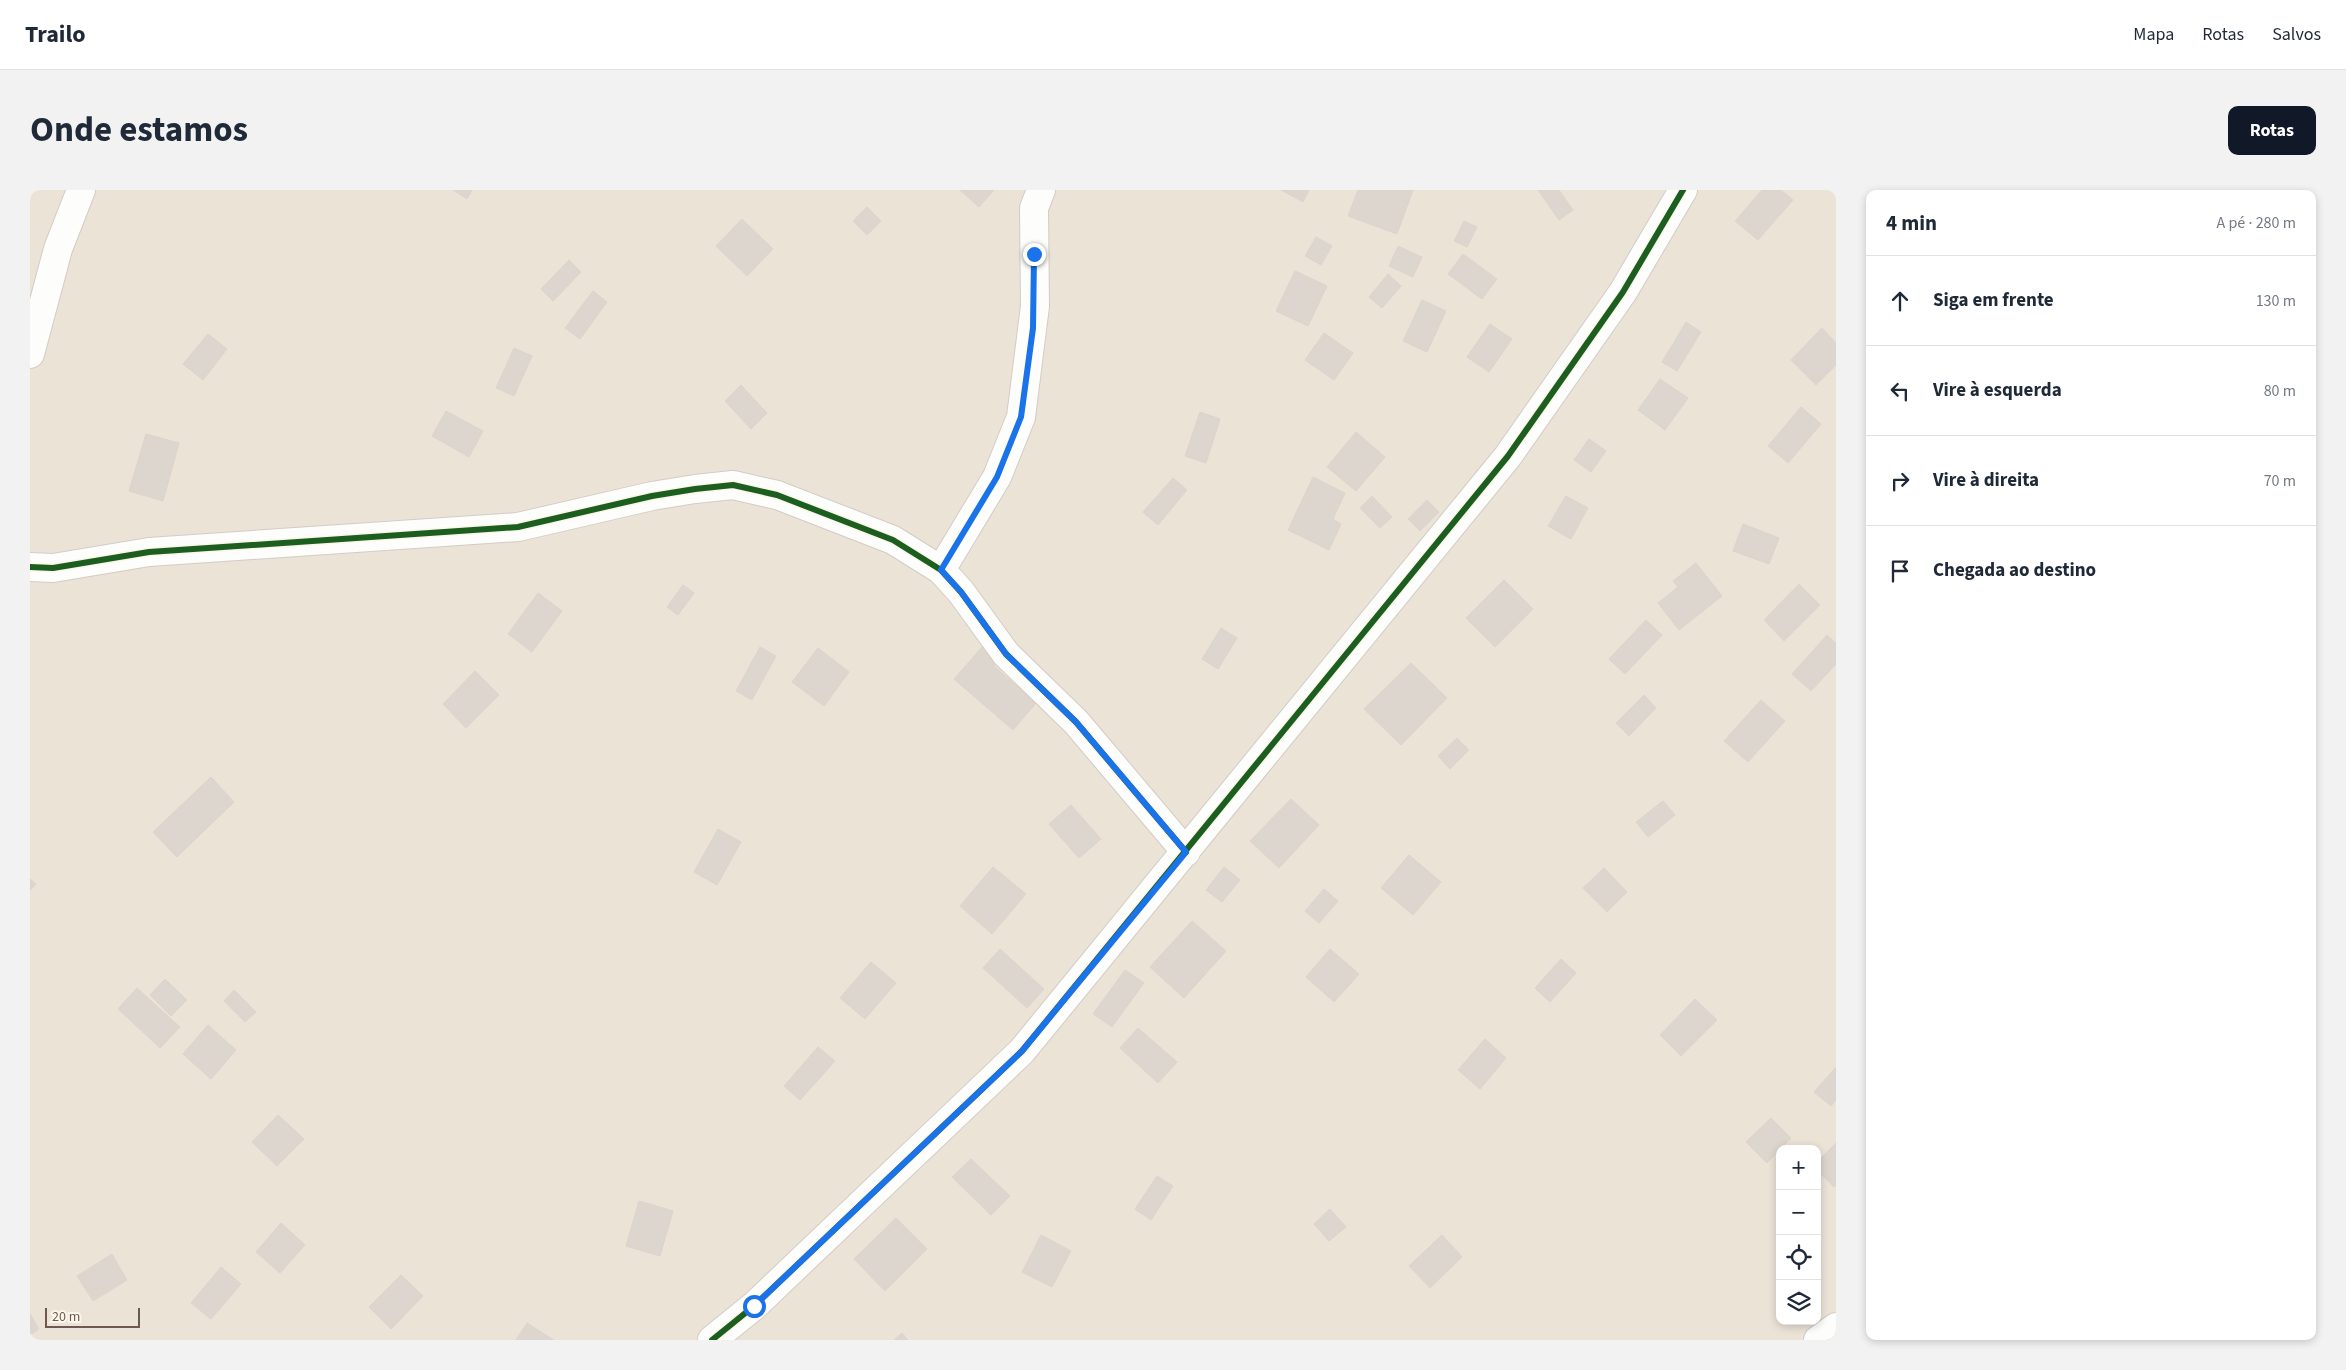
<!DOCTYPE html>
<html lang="pt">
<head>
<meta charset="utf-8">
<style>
  body { margin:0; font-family:"Source Sans 3",sans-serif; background:#f2f2f3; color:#1f2937 }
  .controls { position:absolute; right:15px; bottom:15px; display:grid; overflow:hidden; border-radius:10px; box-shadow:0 2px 8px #0003 }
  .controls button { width:45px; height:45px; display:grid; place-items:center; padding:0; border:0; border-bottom:1px solid #e0e1e3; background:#fff; color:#1f2937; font:25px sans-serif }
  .scale { position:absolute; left:15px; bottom:12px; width:95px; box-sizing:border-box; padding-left:5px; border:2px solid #6d5a4d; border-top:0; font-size:14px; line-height:18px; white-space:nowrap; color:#6d5a4d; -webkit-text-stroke:4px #fcf6e9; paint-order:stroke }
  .stop { position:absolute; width:15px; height:15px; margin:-11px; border:4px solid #1a73e8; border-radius:50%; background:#fff }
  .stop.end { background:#1a73e8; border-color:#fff; box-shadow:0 1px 5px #0008 }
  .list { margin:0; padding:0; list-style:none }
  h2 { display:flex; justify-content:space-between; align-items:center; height:65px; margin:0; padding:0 20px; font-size:21px }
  h2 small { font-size:16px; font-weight:400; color:#747a83 }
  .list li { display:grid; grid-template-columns:32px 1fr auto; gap:15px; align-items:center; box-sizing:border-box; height:90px; padding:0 20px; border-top:1px solid #e0e1e3 }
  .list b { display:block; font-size:19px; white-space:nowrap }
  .list em { font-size:16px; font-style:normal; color:#747a83 }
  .icon { flex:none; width:28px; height:28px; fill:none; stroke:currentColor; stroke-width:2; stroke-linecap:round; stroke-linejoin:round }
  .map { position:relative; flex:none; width:1806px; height:1150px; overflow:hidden; border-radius:10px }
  header { display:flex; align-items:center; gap:30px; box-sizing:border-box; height:70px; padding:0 25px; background:#fff; border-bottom:1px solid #e0e1e3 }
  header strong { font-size:24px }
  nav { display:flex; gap:28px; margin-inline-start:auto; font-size:18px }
  .intro { display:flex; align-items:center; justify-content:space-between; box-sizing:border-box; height:120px; padding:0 30px }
  h1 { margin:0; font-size:35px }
  .button { padding:12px 22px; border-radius:10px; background:#111827; color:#fff; font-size:18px; font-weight:700 }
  main { display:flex; gap:30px; padding:0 30px }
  aside { flex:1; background:#fff; border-radius:10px; box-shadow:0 2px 8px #0003 }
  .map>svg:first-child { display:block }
</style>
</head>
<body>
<header>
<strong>Trailo</strong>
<nav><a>Mapa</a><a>Rotas</a><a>Salvos</a></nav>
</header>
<div class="intro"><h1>Onde estamos</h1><a class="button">Rotas</a></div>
<main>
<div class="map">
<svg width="1806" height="1150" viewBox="0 0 1806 1150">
  <rect width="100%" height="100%" fill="#f4f0e9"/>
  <path fill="#ece3d7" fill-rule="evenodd" d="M0,0H1806V1150H0ZM1750,959H1787V1131H1750Z"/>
  <path fill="#ddd6cf" stroke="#dcd4cc" d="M423,0H442L437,9Z
    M930,0H964L949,17Z
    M1251,0H1279L1273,12Z
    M1328,0H1383L1367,44L1318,26Z
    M1508,0H1529L1543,20L1529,30Z
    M1732,0H1751L1763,10L1728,50L1705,31Z
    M837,17L851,31L837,45L823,31Z
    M712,29L743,59L717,86L686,56Z
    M1434,31L1447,37L1437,57L1424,51Z
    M1286,47L1302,56L1291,75L1275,66Z
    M1368,56L1392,67L1383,87L1359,76Z
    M1433,64L1467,89L1452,109L1418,84Z
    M539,70L551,82L523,111L511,99Z
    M1265,81L1297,96L1278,136L1246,121Z
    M1358,84L1371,96L1352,118L1339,107Z
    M563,101L577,112L550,149L535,138Z
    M1392,110L1416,121L1397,162L1373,151Z
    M1656,132L1671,142L1647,181L1632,172Z
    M1460,134L1482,149L1459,182L1437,167Z
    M1792,138L1806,153V175L1786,195L1761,170Z
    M1294,143L1323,163L1304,190L1275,170Z
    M178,144L197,159L173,190L153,174Z
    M484,158L502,166L484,206L466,198Z
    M1630,189L1658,208L1635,240L1608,220Z
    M711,195L737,223L721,239L695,211Z
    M1771,217L1791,234L1758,273L1738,256Z
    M416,221L453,241L439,267L402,246Z
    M1170,222L1190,229L1176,273L1155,266Z
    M1326,242L1355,267L1326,301L1297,277Z
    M116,244L149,253L133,311L99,301Z
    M1559,249L1576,261L1561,282L1544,270Z
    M1283,287L1315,303L1303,329L1311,334L1299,360L1258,340Z
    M1143,288L1157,300L1128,335L1113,322Z
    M1342,306L1362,327L1350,338L1330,318Z
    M1536,306L1558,318L1541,349L1518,336Z
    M1397,310L1409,322L1390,341L1378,329Z
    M1713,334L1749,348L1739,374L1703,361Z
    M1666,373L1692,406L1649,440L1628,413L1648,397L1643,391Z
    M1474,390L1503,419L1465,457L1436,428Z
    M1769,394L1790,415L1754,451L1734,430Z
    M653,395L664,403L648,425L637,417Z
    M508,403L532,421L502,462L478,444Z
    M1616,430L1632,445L1595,484L1579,469Z
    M1191,438L1207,448L1188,479L1172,469Z
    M1797,445L1806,453V474L1781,501L1762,484Z
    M954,455L970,468L964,476L1006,513L983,540L924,489Z
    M730,457L746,466L722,510L706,501Z
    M788,458L819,482L794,516L762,492Z
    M1381,473L1417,508L1371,555L1334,519Z
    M445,481L469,505L436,538L413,514Z
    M1614,505L1626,518L1599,546L1586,533Z
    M1731,510L1755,531L1718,572L1694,551Z
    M1427,548L1439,560L1420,579L1408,566Z
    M181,587L204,612L147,667L123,642Z
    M1261,609L1289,635L1249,678L1220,651Z
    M1633,611L1645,625L1618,647L1606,632Z
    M1041,615L1071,649L1049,668L1019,634Z
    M688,639L711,652L687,695L664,682Z
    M1379,665L1411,692L1383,725L1351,698Z
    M963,677L996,704L962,744L930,716Z
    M1194,677L1210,690L1192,712L1176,700Z
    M1574,678L1597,702L1577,722L1553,698Z
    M0,689L6,694L0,700Z
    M1294,699L1308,711L1289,733L1275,721Z
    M1162,731L1196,761L1154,808L1120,777Z
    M970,759L1014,799L997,818L953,778Z
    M1300,759L1329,784L1304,812L1276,787Z
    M1531,769L1546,783L1520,812L1505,798Z
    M841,772L866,793L835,829L810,808Z
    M1095,780L1114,793L1082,837L1063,824Z
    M135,789L157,810L141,826L120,805Z
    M107,798L150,837L130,858L88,819Z
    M204,800L226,822L215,832L194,811Z
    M1665,809L1687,830L1651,866L1630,845Z
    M178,835L206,860L181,889L153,864Z
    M1108,838L1147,872L1128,893L1090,858Z
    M1455,849L1476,868L1450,899L1428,880Z
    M788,857L805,871L770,910L754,896Z
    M1806,877V910L1801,916L1784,902Z
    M248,925L274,949L247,976L222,952Z
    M1741,928L1761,948L1737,973L1716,952Z
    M1806,953V994L1804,997L1787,980V972Z
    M941,969L980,1006L961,1025L922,987Z
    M1127,986L1143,996L1121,1030L1105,1019Z
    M609,1011L643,1021L630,1066L596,1056Z
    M1300,1019L1316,1037L1299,1051L1284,1034Z
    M866,1028L897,1059L855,1101L824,1069Z
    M251,1033L275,1055L250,1083L226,1062Z
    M1011,1045L1041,1061L1022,1097L992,1082Z
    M1412,1045L1432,1067L1400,1098L1379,1076Z
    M82,1064L97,1090L63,1111L47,1086Z
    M191,1077L211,1094L181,1129L161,1113Z
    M371,1085L393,1106L361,1139L339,1117Z
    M0,1124L9,1139L0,1145Z
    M497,1133L524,1150H486Z
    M872,1143L878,1150H864Z"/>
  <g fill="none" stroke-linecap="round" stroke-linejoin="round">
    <defs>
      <path id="minor" d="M0,164L28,59L51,0
        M0,377L23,378L119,362L488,337L622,306L665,299L703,295L747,305L863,350L911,380L931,402L976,464L1046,532L1156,662
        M911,380L967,287L991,227L1005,116L1004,18L1011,0
        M682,1150L724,1116L992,861L1478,266L1593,102L1653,0
        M1788,1150L1806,1137"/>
    </defs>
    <use href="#minor" stroke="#d2ccc6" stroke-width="30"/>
    <use href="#minor" stroke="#fdfdfc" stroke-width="28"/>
    <defs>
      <path id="cycleway" d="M0,377L23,378L119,362L488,337L622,306L665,299L703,295L747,305L863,350L911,380L931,402L976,464L1046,532L1156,662
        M682,1150L724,1116L992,861L1478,266L1593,102L1653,0"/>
    </defs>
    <use href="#cycleway" stroke="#fcf6e9" stroke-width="9"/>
    <use href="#cycleway" stroke="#1b5e20" stroke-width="6"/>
  </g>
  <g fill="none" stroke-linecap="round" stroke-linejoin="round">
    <path stroke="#1a73e8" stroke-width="6" d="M724,1116L992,861L1156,662L1046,532L976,464L931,402L911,380L967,287L991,227L1003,138L1004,64"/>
  </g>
</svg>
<div class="controls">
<button>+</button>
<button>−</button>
<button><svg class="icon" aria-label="locate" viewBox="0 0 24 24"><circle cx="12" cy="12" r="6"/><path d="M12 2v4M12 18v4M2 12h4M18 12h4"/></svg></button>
<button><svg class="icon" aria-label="layers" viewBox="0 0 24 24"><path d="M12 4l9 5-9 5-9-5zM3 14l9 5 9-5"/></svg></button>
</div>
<div class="scale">20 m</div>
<div class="stop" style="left:724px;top:1116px"></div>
<div class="stop end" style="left:1004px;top:64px"></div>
</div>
<aside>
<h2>4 min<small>A pé · 280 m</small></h2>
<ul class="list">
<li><svg class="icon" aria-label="ahead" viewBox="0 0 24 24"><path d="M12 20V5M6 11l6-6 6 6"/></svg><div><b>Siga em frente</b></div><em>130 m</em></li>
<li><svg class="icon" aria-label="left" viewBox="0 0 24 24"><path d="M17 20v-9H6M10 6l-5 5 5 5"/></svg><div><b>Vire à esquerda</b></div><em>80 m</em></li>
<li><svg class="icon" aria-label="right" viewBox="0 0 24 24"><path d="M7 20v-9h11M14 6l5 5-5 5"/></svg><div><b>Vire à direita</b></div><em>70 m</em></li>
<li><svg class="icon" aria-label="arrive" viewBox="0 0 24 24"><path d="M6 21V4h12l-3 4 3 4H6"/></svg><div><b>Chegada ao destino</b></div></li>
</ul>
</aside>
</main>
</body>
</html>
